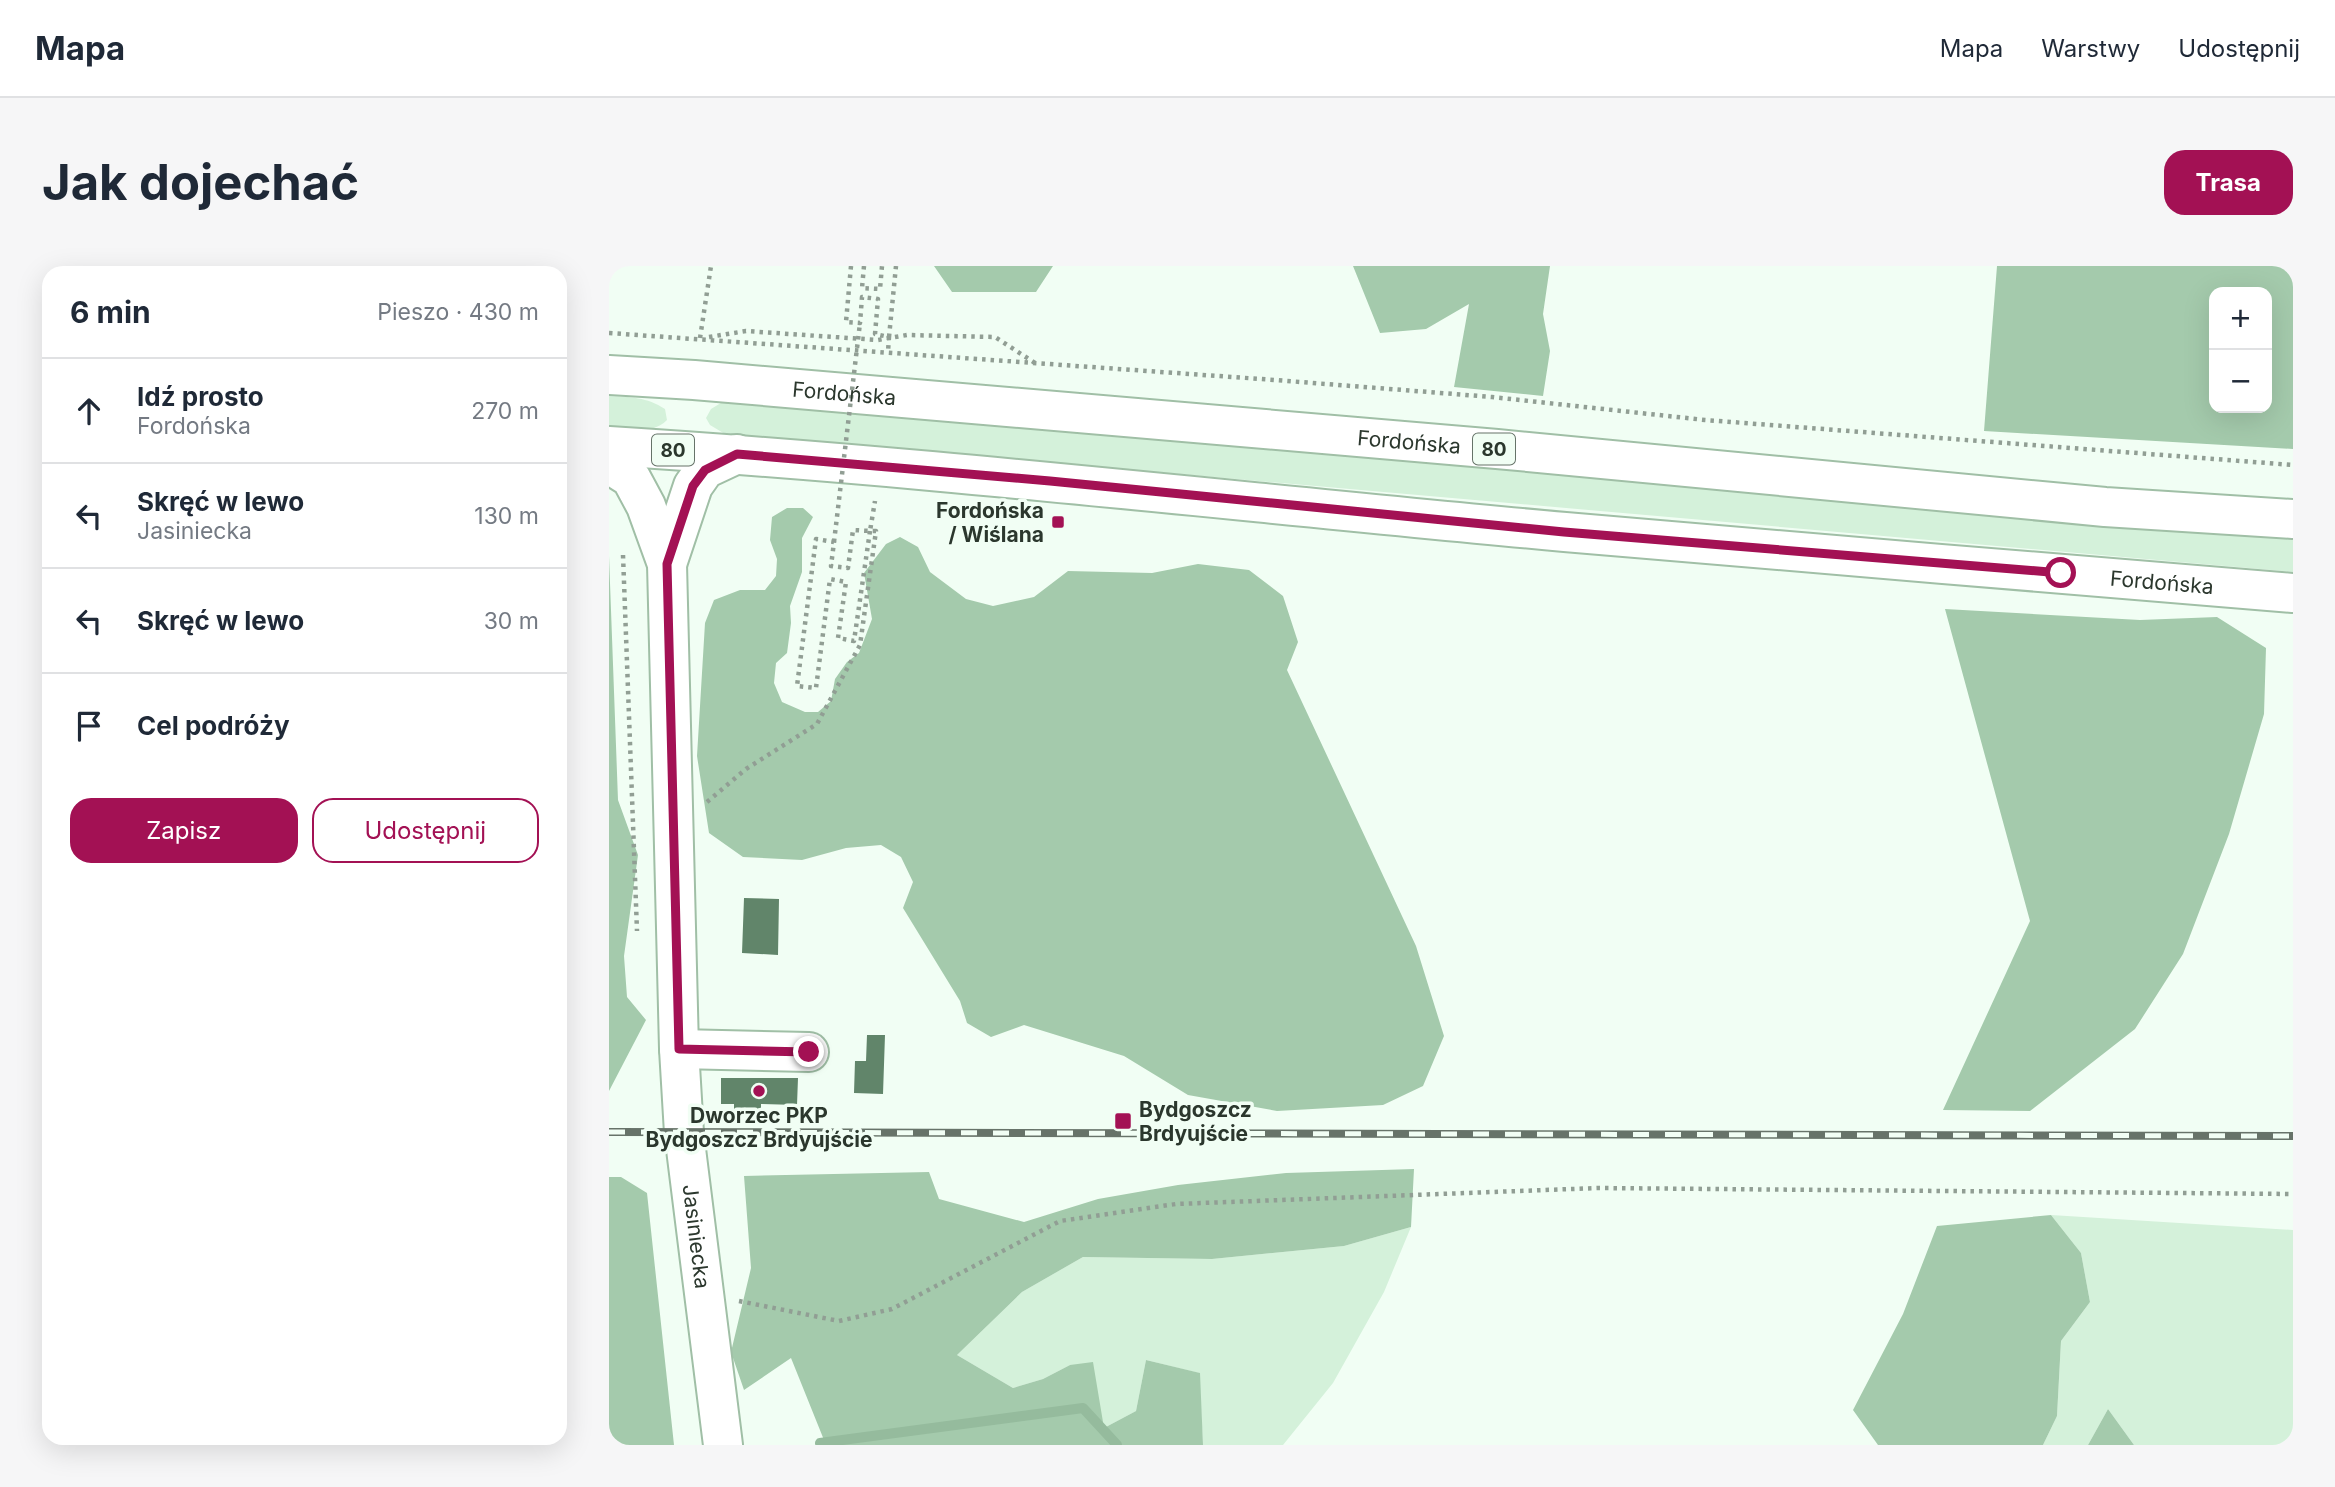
<!DOCTYPE html>
<html lang="pl">
<head>
<meta charset="utf-8">
<style>
  body { margin:0; font-family:Inter,sans-serif; background:#f6f6f7; color:#1f2937 }
  .controls { position:absolute; right:21px; top:21px; display:grid; overflow:hidden; border-radius:14px; box-shadow:0 7px 28px #0002 }
  .controls button { width:63px; height:63px; display:grid; place-items:center; padding:0; border:0; border-bottom:2px solid #e0e1e3; background:#fff; color:#1f2937; font:35px sans-serif }
  .stop { position:absolute; width:21px; height:21px; margin:-16px; border:5px solid #a31154; border-radius:50%; background:#fff }
  .stop.end { background:#a31154; border-color:#fff; box-shadow:0 2px 7px #0008 }
  .list { margin:0; padding:0; list-style:none }
  h2 { display:flex; justify-content:space-between; align-items:center; height:91px; margin:0; padding:0 28px; font-size:30px }
  h2 small { font-size:23px; font-weight:400; color:#747a83 }
  .list li { display:grid; grid-template-columns:46px 1fr auto; gap:21px; align-items:center; box-sizing:border-box; height:105px; padding:0 28px; border-top:2px solid #e0e1e3 }
  .list b { display:block; font-size:26px; white-space:nowrap }
  .list p { margin:0; font-size:23px; white-space:nowrap; color:#747a83 }
  .list em { font-size:23px; font-style:normal; color:#747a83 }
  .actions { display:flex; gap:14px; padding:21px 28px }
  .actions a { flex:1; padding:16px 0; border:2px solid #a31154; border-radius:21px; text-align:center; font-size:24px; color:#a31154 }
  .actions .main { background:#a31154; color:#fff }
  .icon { flex:none; width:38px; height:38px; fill:none; stroke:currentColor; stroke-width:2; stroke-linecap:round; stroke-linejoin:round }
  .map { position:relative; flex:none; width:1684px; height:1179px; overflow:hidden; border-radius:21px }
  header { display:flex; align-items:center; gap:42px; box-sizing:border-box; height:98px; padding:0 35px; background:#fff; border-bottom:2px solid #e0e1e3 }
  header strong { font-size:33px }
  nav { display:flex; gap:38px; margin-inline-start:auto; font-size:24px }
  .intro { display:flex; align-items:center; justify-content:space-between; box-sizing:border-box; height:168px; padding:0 42px }
  h1 { margin:0; font-size:49px }
  .button { padding:18px 32px; border-radius:21px; background:#a31154; color:#fff; font-size:24px; font-weight:700 }
  main { display:flex; gap:42px; padding:0 42px }
  aside { flex:1; background:#fff; border-radius:21px; box-shadow:0 7px 28px #0002 }
  .map>svg:first-child { display:block }
</style>
</head>
<body>
<header>
<strong>Mapa</strong>
<nav><a>Mapa</a><a>Warstwy</a><a>Udostępnij</a></nav>
</header>
<div class="intro"><h1>Jak dojechać</h1><a class="button">Trasa</a></div>
<main>
<aside>
<h2>6 min<small>Pieszo · 430 m</small></h2>
<ul class="list">
<li><svg class="icon" aria-label="ahead" viewBox="0 0 24 24"><path d="M12 20V5M6 11l6-6 6 6"/></svg><div><b>Idź prosto</b><p>Fordońska</p></div><em>270 m</em></li>
<li><svg class="icon" aria-label="left" viewBox="0 0 24 24"><path d="M17 20v-9H6M10 6l-5 5 5 5"/></svg><div><b>Skręć w lewo</b><p>Jasiniecka</p></div><em>130 m</em></li>
<li><svg class="icon" aria-label="left" viewBox="0 0 24 24"><path d="M17 20v-9H6M10 6l-5 5 5 5"/></svg><div><b>Skręć w lewo</b></div><em>30 m</em></li>
<li><svg class="icon" aria-label="arrive" viewBox="0 0 24 24"><path d="M6 21V4h12l-3 4 3 4H6"/></svg><div><b>Cel podróży</b></div></li>
</ul>
<div class="actions"><a class="main">Zapisz</a><a>Udostępnij</a></div>
</aside>
<div class="map">
<svg width="1684" height="1179" viewBox="0 0 1684 1179">
  <rect width="100%" height="100%" fill="#f1fef4"/>
  <path fill="#d4f1da" d="M0,130C21,131 38,131 56,143L58,154C43,169 20,164 0,163Z
    M120,132L1684,270V306L116,168L101,159L97,152L102,143Z
    M1442,949L1684,964V1179H1525L1499,1143L1479,1179H1434L1448,1150L1452,1075L1481,1036L1472,987Z
    M802,961L775,1026L724,1117L674,1179H594L590,1107L537,1094L527,1145L495,1162L461,1099L434,1113L404,1122L348,1089L413,1026L474,991L603,993L735,980Z"/>
  <path fill="#a4caac" fill-rule="evenodd" d="M325,0H444L427,26H343Z
    M744,0H941L934,48L941,85L934,130L845,121L860,38L817,63L771,67Z
    M1388,0H1684V183L1375,165ZM1605,26H1658V142H1605Z
    M178,242H194L204,251L193,272V306L181,340L182,357L178,387L167,397L165,417L173,436L196,446H209L222,435L226,413L238,396L250,387L263,353L255,307L277,278L291,271L309,281L321,306L357,333L384,340L425,331L459,305L543,307L589,298L640,304L674,330L689,376L678,404L807,680L835,770L814,820L774,839L668,845L579,829L515,790L415,759L382,771L358,757L351,735L294,642L304,616L292,591L272,579L237,582L193,594L134,591L100,567L88,490L96,357L105,334L131,324H156L167,310L168,293L161,274L163,251Z
    M0,290L9,534L29,589L15,690L18,731L37,754L0,825Z
    M1336,343L1531,354L1608,351L1657,382L1655,448L1620,568L1574,688L1526,763L1421,845L1334,844L1421,655Z
    M805,903L802,961L735,980L603,993L474,991L413,1026L348,1089L404,1122L434,1113L461,1099L484,1096L495,1162L527,1145L537,1094L591,1107L594,1179H217L182,1092L135,1124L122,1086L142,1002L135,910L320,906L330,933L415,956L489,933L569,919L677,907Z
    M0,911H12L38,927L65,1179H0Z
    M1442,949L1472,987L1481,1036L1452,1075L1448,1150L1434,1179H1269L1244,1144L1294,1048L1328,960Z
    M1499,1143L1525,1179H1479Z"/>
  <g fill="none" stroke-linecap="round" stroke-linejoin="round">
    <path stroke="#95bb9d" stroke-width="10" d="M211,1177L474,1142L508,1179"/>
  </g>
  <path fill="#61856a" d="M135,632L170,633L169,689L133,687Z
    M258,769H276L274,828L245,827L246,795H257Z
    M112,812H189L188,839L152,838V848H125V838H112Z"/>
  <g fill="none" stroke-linecap="round" stroke-linejoin="round">
    <defs>
      <g id="minor">
        <path id="s1" d="M0,198L22,212L37,240L58,298L70,783L75,867L114,1179"/>
        <path d="M58,298L84,220L96,203L128,188"/>
        <path d="M70,783L200,786"/>
      </g>
      <g id="major">
        <path id="s2" d="M0,109L85,114L888,183L1496,241L1684,253"/>
        <path id="s3" d="M0,180C320,200 637,237 956,266C1199,288 1441,306 1684,327"/>
      </g>
    </defs>
    <use href="#minor" stroke="#a0bfa6" stroke-width="42"/>
    <use href="#major" stroke="#a0bfa6" stroke-width="42"/>
    <path stroke="#919e94" stroke-width="4.5" stroke-dasharray="3.5 5" stroke-linecap="butt" d="M242,0L237,56L251,57L253,31L269,33L266,68L280,71L279,86
      M255,0L253,22L271,23L273,0
      M0,67L666,114L883,131L1096,154L1684,199
      M100,71L137,65L269,74L298,69L386,71L426,97
      M280,71L287,0
      M91,72L102,0
      M261,265L245,375L229,372L237,316L221,313L207,422L188,420L207,273L225,276L222,300L239,302L244,264L261,265L266,235
      M14,289L28,665
      M98,536L137,503L208,458L251,379L267,265H261
      M130,1035L230,1055L283,1043L451,955L567,938L989,922L1684,928"/>
    <use href="#minor" stroke="#fff" stroke-width="38"/>
    <use href="#major" stroke="#fff" stroke-width="38"/>
    <defs>
      <path id="rail" d="M0,866L1684,870"/>
    </defs>
    <use href="#rail" stroke="#677369" stroke-width="8"/>
    <use href="#rail" stroke="#f1fef4" stroke-width="5" stroke-dasharray="16" stroke-linecap="butt"/>
    <path stroke="#919e94" stroke-width="4.5" stroke-dasharray="3.5 5" stroke-linecap="butt" d="M225,276L251,57"/>
  </g>
  <g fill="none" stroke-linecap="round" stroke-linejoin="round">
    <path stroke="#a31154" stroke-width="9" d="M200,786L70,783L58,298L84,220L96,204L128,188L441,215L955,266L1452,307"/>
  </g>
  <g fill="#a31154" stroke="#f1fef4" stroke-width="2.5">
    <rect x="442" y="249" width="14" height="14" rx="3.5"/>
    <circle cx="150" cy="825" r="7"/>
    <rect x="505" y="846" width="18" height="18" rx="3.5"/>
  </g>
  <g text-anchor="middle" dominant-baseline="central" stroke-width="7" stroke-linejoin="round" paint-order="stroke">
    <g fill="#f1fef4" stroke="#667369" stroke-width="2">
      <rect x="864" y="167.5" width="42" height="31" rx="5"/>
      <rect x="43" y="168.5" width="42" height="31" rx="5"/>
    </g>
    <g font-size="19" font-weight="bold" fill="#2b372d">
      <text x="885" y="183">80</text>
      <text x="64" y="184">80</text>
    </g>
    <g font-size="21" fill="#2b372d" stroke="#f1fef4">
      <text stroke="none"><textPath href="#s2" startOffset="236">Fordońska</textPath></text>
      <text stroke="none"><textPath href="#s2" startOffset="803">Fordońska</textPath></text>
      <text stroke="none"><textPath href="#s3" startOffset="1559">Fordońska</textPath></text>
      <text stroke="none"><textPath href="#s1" startOffset="793">Jasiniecka</textPath></text>
    </g>
    <g font-size="21" font-weight="bold" fill="#2b372d" stroke="#f1fef4" text-anchor="end">
      <text x="435" y="244">Fordońska<tspan x="435" dy="24">/ Wiślana</tspan></text>
      <text x="530" y="843" text-anchor="start">Bydgoszcz<tspan x="530" dy="24">Brdyujście</tspan></text>
      <text x="150" y="849" text-anchor="middle">Dworzec PKP<tspan x="150" dy="24">Bydgoszcz Brdyujście</tspan></text>
    </g>
  </g>
</svg>
<div class="controls">
<button>+</button>
<button>−</button>
</div>
<div class="stop" style="left:1452px;top:307px"></div>
<div class="stop end" style="left:200px;top:786px"></div>
</div>
</main>
</body>
</html>
